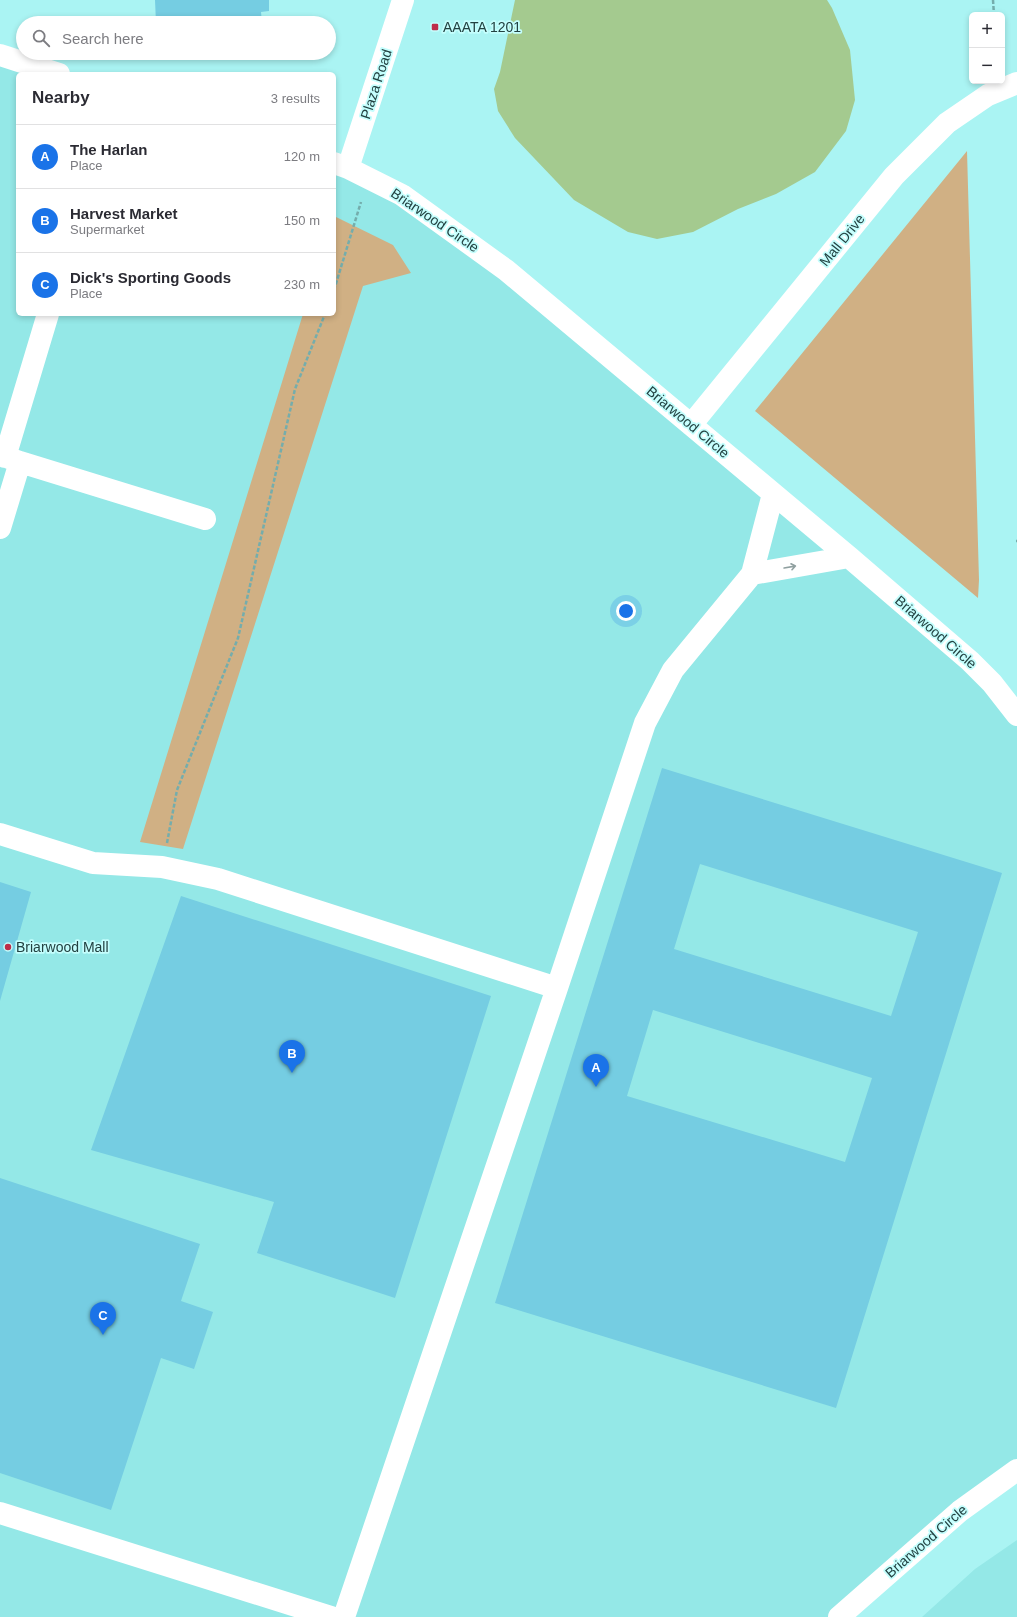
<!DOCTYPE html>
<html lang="en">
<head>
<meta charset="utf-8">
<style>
  body { margin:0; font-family:Helvetica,sans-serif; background:#f7f7f7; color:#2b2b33 }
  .controls { position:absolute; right:12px; top:12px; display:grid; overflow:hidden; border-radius:6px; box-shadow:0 2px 6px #0003 }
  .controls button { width:36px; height:36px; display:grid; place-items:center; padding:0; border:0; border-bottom:1px solid #e1e1e2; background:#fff; color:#2b2b33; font:20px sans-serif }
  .you { position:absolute; left:626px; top:611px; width:14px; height:14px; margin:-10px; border:3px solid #fff; border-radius:50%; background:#1a73e8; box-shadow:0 0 0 6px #1a73e833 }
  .badge { display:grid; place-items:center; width:26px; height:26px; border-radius:50%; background:#1a73e8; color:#fff; font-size:13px; font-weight:700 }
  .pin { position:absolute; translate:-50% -33px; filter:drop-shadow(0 1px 2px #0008) }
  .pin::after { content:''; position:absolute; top:21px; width:14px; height:12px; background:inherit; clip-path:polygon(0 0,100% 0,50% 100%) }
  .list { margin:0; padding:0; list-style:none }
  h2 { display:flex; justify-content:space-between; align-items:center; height:52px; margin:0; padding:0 16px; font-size:17px }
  h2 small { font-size:13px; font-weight:400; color:#7c7c81 }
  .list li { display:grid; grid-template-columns:26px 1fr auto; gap:12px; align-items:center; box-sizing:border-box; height:64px; padding:0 16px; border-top:1px solid #e1e1e2 }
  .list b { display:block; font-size:15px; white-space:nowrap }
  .list p { margin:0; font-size:13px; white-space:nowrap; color:#7c7c81 }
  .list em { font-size:13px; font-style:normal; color:#7c7c81 }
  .icon { flex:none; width:22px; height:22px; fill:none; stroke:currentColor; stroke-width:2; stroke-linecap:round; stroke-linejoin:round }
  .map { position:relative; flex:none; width:1017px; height:1617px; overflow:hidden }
  .search { position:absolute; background:#fff; box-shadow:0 2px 6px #0003; left:16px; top:16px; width:320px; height:44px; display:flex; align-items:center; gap:10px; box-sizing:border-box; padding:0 14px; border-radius:22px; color:#7c7c81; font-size:15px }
  .panel { position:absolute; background:#fff; box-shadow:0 2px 6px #0003; left:16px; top:72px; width:320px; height:244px; border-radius:6px }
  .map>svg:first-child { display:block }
</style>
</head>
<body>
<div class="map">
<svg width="1017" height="1617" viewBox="0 0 1017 1617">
  <rect width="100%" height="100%" fill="#aaf4f3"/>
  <path fill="#94e8e7" d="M0,55L59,74H18V314H334V163L506,270L1017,715V1470L839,1617H0Z
    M1017,1540V1617H922L975,1569Z"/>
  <path fill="#d0b084" d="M967,151L979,580L978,598L755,411Z
    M334,216L393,245L411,273L363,286L183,849L140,842L303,314H334Z"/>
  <path fill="#a4ca8f" d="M515,0H827L832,8L850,50L855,100L846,131L815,172L776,194L738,209L693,232L657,239L628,232L574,200L515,138L498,111L494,89L500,72Z"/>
  <path fill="#75cde2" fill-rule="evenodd" d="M155,0H269V11L261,12L262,23H156Z
    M662,768L1002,873L836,1408L495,1303ZM700,864L918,932L891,1016L674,949ZM653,1010L872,1078L845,1162L627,1096Z
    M0,882L31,892L0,1001Z
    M181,896L491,996L395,1298L257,1253L274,1202L91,1150Z
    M0,1178L200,1244L181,1301L213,1312L194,1369L161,1358L111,1510L0,1473Z"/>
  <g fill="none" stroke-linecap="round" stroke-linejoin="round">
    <path stroke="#74adac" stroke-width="2.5" stroke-dasharray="4 2" stroke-linecap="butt" d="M993,0L994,15
      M334,290L361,202
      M1016,541H1017
      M167,843L177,790L238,638L295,389L325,314"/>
    <path stroke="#fff" stroke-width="22" d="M0,55L59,74
      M334,163L348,168L402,195L506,270L849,557L970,661L992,683L1017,715
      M348,168L403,0
      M691,425L894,176L947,123L988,95L1017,83
      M5,457L48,314
      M20,462L205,519
      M0,528L20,462L6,457
      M752,574L849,557
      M0,834L93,863L162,867L218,879L557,988
      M0,1513L331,1617
      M344,1617L557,988L645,723L673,670L752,574L773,494
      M839,1617L960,1511L1017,1470"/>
  </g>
  <defs><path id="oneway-shaft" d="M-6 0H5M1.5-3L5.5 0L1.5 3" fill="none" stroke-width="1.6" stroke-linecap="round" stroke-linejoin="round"/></defs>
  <use stroke="#90a0a0" href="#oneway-shaft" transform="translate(790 567) rotate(-10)"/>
  <g fill="#bd2d4a" stroke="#c4fefd" stroke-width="1.5">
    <rect x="431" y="23" width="8" height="8" rx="2"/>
    <circle cx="8" cy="947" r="4"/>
  </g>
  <g text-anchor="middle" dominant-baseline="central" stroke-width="3.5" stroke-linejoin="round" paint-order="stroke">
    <g font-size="14" fill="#224141" stroke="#c4fefd" text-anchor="start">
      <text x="443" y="27">AAATA 1201</text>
      <text x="16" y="947">Briarwood Mall</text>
    </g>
    <g font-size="14" fill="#224141" stroke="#c4fefd">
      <text transform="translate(376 84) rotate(-72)">Plaza Road</text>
      <text transform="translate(435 220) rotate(34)">Briarwood Circle</text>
      <text transform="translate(842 240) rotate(-51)">Mall Drive</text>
      <text transform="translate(688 422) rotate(40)">Briarwood Circle</text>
      <text transform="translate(936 632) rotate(41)">Briarwood Circle</text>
      <text transform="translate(926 1541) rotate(-41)">Briarwood Circle</text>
    </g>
  </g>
</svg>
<div class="controls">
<button>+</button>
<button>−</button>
</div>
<div class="you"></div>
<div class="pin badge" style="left:596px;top:1087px">A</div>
<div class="pin badge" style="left:292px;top:1073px">B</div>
<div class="pin badge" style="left:103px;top:1335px">C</div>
<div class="search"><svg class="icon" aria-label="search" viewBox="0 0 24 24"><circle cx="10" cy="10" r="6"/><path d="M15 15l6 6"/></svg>Search here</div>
<section class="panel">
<h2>Nearby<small>3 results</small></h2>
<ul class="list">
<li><span class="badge">A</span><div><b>The Harlan</b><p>Place</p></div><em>120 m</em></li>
<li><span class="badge">B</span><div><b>Harvest Market</b><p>Supermarket</p></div><em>150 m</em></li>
<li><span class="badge">C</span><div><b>Dick's Sporting Goods</b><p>Place</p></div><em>230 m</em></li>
</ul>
</section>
</div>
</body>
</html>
